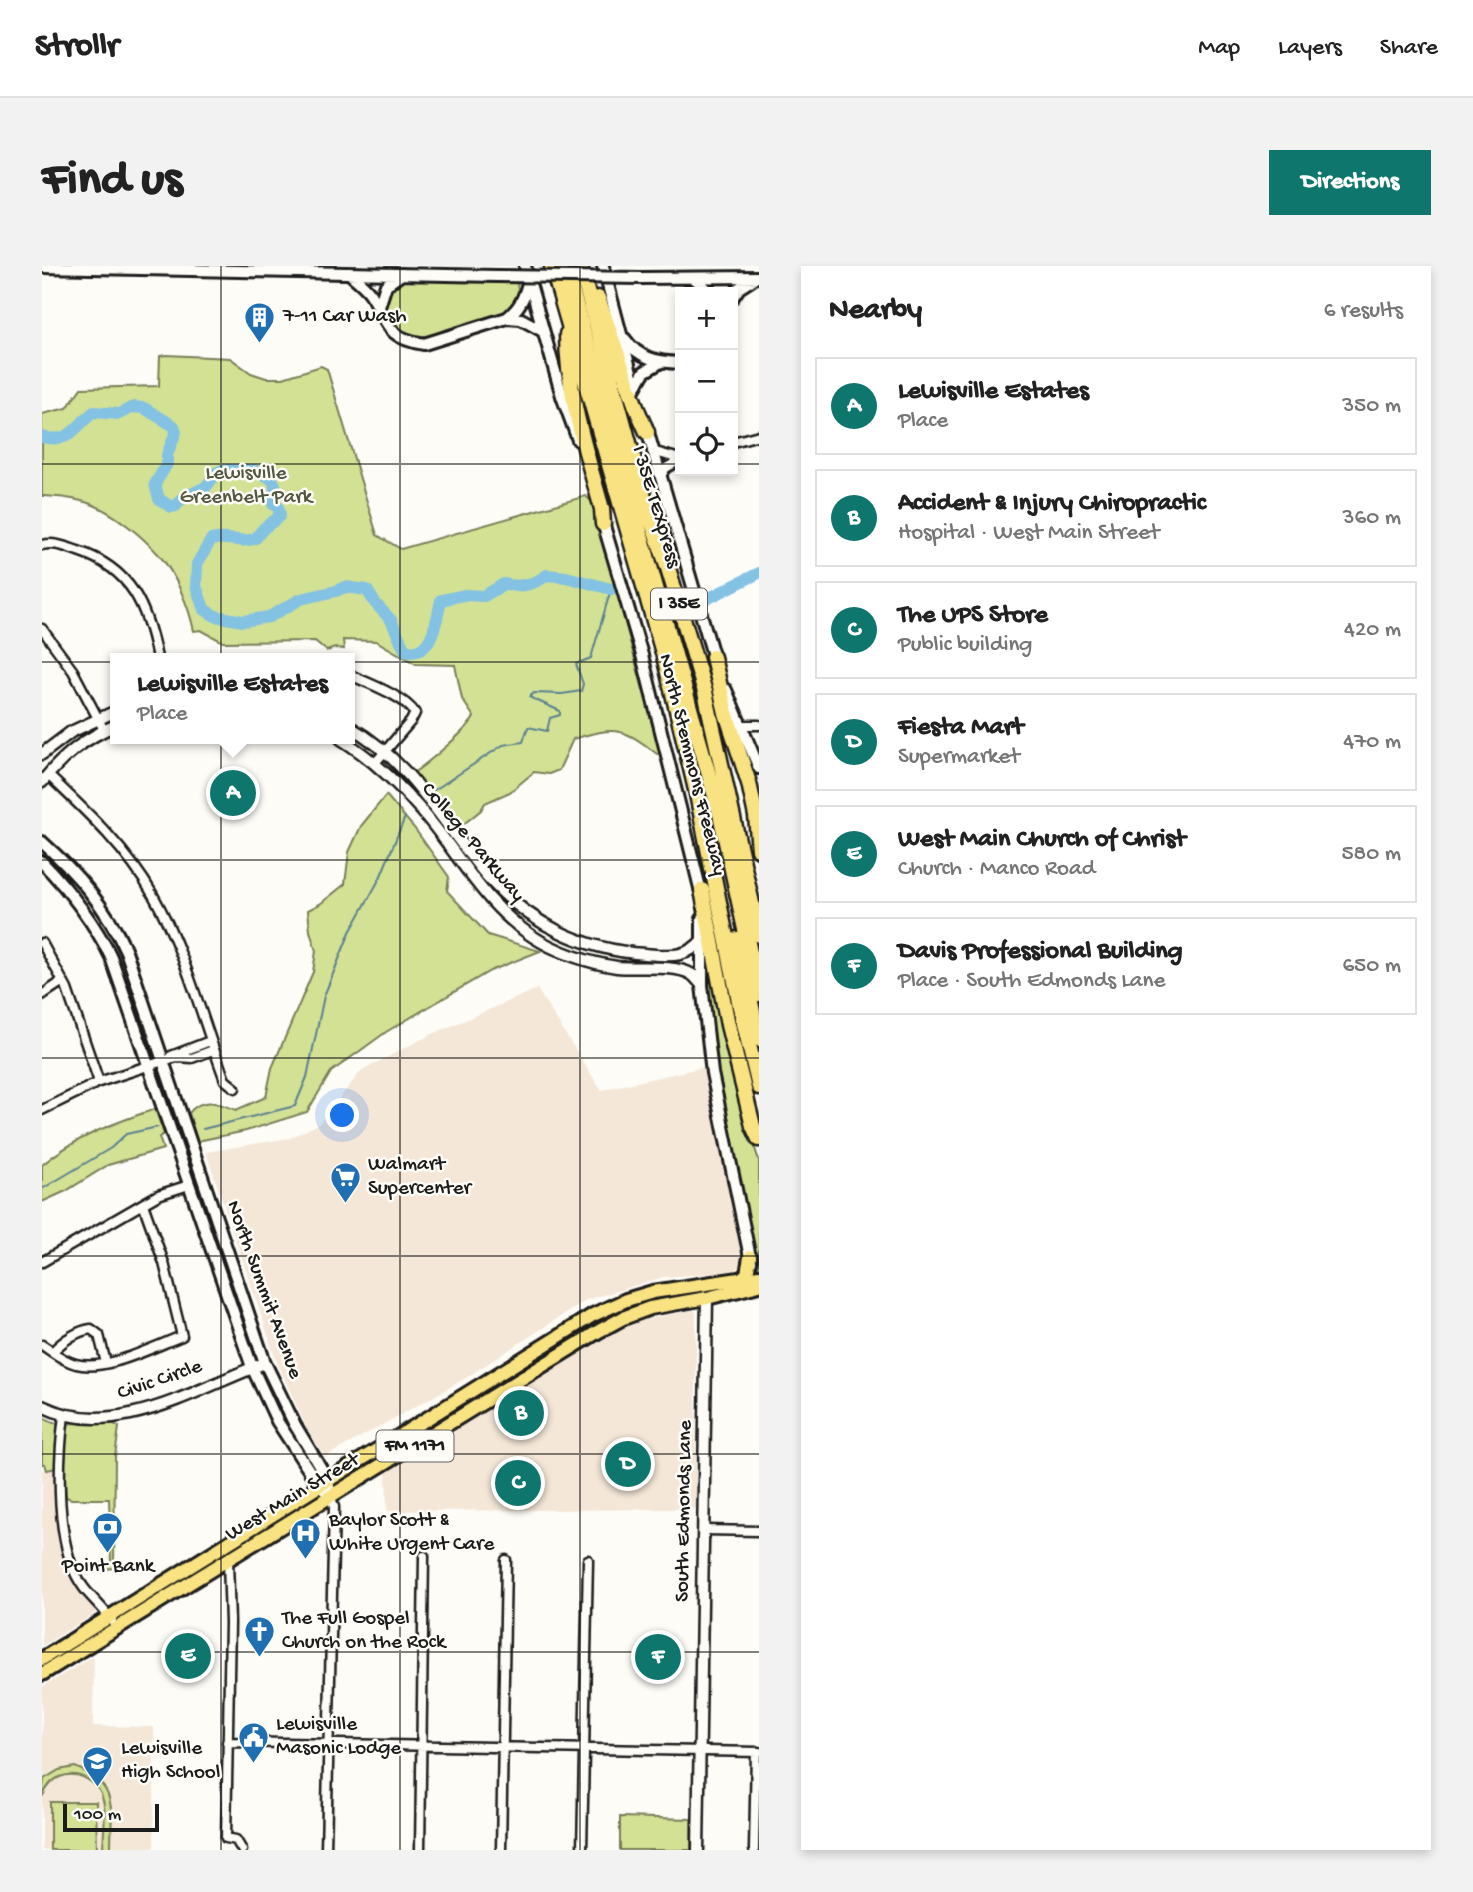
<!DOCTYPE html>
<html lang="en">
<head>
<meta charset="utf-8">
<style>
  body { margin:0; font-family:"Gochi Hand",sans-serif; background:#f2f2f2; color:#222 }
  .controls { position:absolute; right:21px; top:21px; display:grid; overflow:hidden; border-radius:0px; box-shadow:0 4px 10px #0003 }
  .controls button { width:63px; height:63px; display:grid; place-items:center; padding:0; border:0; border-bottom:2px solid #e0e0e0; background:#fff; color:#222; font:35px sans-serif }
  .scale { position:absolute; left:21px; bottom:18px; width:96px; box-sizing:border-box; padding-left:7px; border:4px solid #1c1c1c; border-top:0; font-size:19px; line-height:24px; white-space:nowrap; color:#1c1c1c; -webkit-text-stroke:5px #fdfcf7; paint-order:stroke }
  .you { position:absolute; left:301px; top:850px; width:24px; height:24px; margin:-18px; border:5px solid #fff; border-radius:50%; background:#1a73e8; box-shadow:0 0 0 10px #1a73e833 }
  .badge { display:grid; place-items:center; width:46px; height:46px; border-radius:50%; background:#0f766e; color:#fff; font-size:23px; font-weight:700 }
  .pin { position:absolute; translate:-50% -50%; border:4px solid #fff; box-shadow:0 2px 7px #0006 }
  .popup { position:absolute; left:68px; top:387px; width:245px; height:91px; box-sizing:border-box; display:grid; place-content:center; border-radius:0px; background:#fff; filter:drop-shadow(0 2px 5px #0005); font-size:23px; white-space:nowrap; color:#767676 }
  .popup b { font-size:26px; color:#222 }
  .popup::after { content:''; position:absolute; left:50%; top:100%; margin-left:-14px; border:14px solid transparent; border-top-color:#fff }
  .list { margin:0; padding:0; list-style:none }
  h2 { display:flex; justify-content:space-between; align-items:center; height:91px; margin:0; padding:0 28px; font-size:30px }
  h2 small { font-size:23px; font-weight:400; color:#767676 }
  .list li { display:grid; grid-template-columns:46px 1fr auto; gap:21px; align-items:center; box-sizing:border-box; height:98px; margin:0 14px 14px; padding:0 14px; border:2px solid #e0e0e0; border-radius:0px }
  .list b { display:block; font-size:26px; white-space:nowrap }
  .list p { margin:0; font-size:23px; white-space:nowrap; color:#767676 }
  .list em { font-size:23px; font-style:normal; color:#767676 }
  .icon { flex:none; width:38px; height:38px; fill:none; stroke:currentColor; stroke-width:2; stroke-linecap:round; stroke-linejoin:round }
  .map { position:relative; flex:none; width:717px; height:1584px; overflow:hidden; border-radius:0px }
  header { display:flex; align-items:center; gap:42px; box-sizing:border-box; height:98px; padding:0 35px; background:#fff; border-bottom:2px solid #e0e0e0 }
  header strong { font-size:33px }
  nav { display:flex; gap:38px; margin-inline-start:auto; font-size:24px }
  .intro { display:flex; align-items:center; justify-content:space-between; box-sizing:border-box; height:168px; padding:0 42px }
  h1 { margin:0; font-size:49px }
  .button { padding:18px 32px; border-radius:0px; background:#0f766e; color:#fff; font-size:24px; font-weight:700 }
  main { display:flex; gap:42px; padding:0 42px }
  aside { flex:1; background:#fff; border-radius:0px; box-shadow:0 4px 10px #0003 }
  .map>svg:first-child { display:block }
</style>
</head>
<body>
<header>
<strong>Strollr</strong>
<nav><a>Map</a><a>Layers</a><a>Share</a></nav>
</header>
<div class="intro"><h1>Find us</h1><a class="button">Directions</a></div>
<main>
<div class="map">
<svg width="717" height="1584" viewBox="0 0 717 1584">
  <rect width="100%" height="100%" fill="#fdfcf7"/>
  <filter id="ink" filterUnits="userSpaceOnUse"><feTurbulence type="fractalNoise" baseFrequency=".0143" numOctaves="2"/><feDisplacementMap in="SourceGraphic" scale="14" xChannelSelector="R" yChannelSelector="G"/><feConvolveMatrix kernelMatrix="1 2 1 2 8 2 1 2 1" color-interpolation-filters="sRGB"/></filter>
  <g filter="url(#ink)">
    <path fill="#f4e7d8" d="M495,723L559,824L662,801L701,996L692,1006L622,1011L544,1034L419,1115L283,1191L264,1161L235,1096L164,886L248,872L277,858L320,804L386,770Z
      M650,1044L654,1046V1243L345,1245L344,1204L558,1074L591,1056Z
      M17,1203V1259L23,1293L54,1347L0,1380V1204Z
      M52,1390L51,1460L112,1461V1584H0V1421Z"/>
    <path fill="#d3e194" stroke="#787e58" stroke-width="2" d="M360,13L475,17L477,33L466,45L385,70C366,71 346,63 343,41C342,35 346,26 348,20Z
      M124,89L188,92L209,107L224,112H241L279,100L285,103L335,269L359,283L544,230L551,237L618,487L615,488C579,460 574,461 531,473L517,504L507,508L492,506L468,526L443,537L439,544L418,561H414L371,507C383,499 427,463 432,451L420,433L413,399L374,398L334,375L301,374L302,383L293,382L285,385L273,375L181,376L159,364L152,365C147,341 134,309 118,290C101,271 73,247 49,238C34,232 16,231 0,230V148L25,142L39,122L117,120L118,90Z
      M344,529L373,563L407,611L405,625L446,669L498,685L448,705L344,766L289,806L265,846L204,865L155,875L147,847C160,830 177,837 194,844L224,831L230,802L271,706L274,685L268,665L266,644L278,638L303,618L307,586L319,560Z
      M666,685L705,857L717,895V1009L673,787L665,719Z
      M113,843L122,868L117,871L121,883L66,899L24,925L0,936V899C33,871 72,857 113,843Z
      M0,1151L16,1158L14,1202L5,1204L3,1198H0Z
      M27,1157L72,1158L77,1161L73,1191L72,1302L61,1303L69,1296L67,1233H29L24,1231L21,1195L24,1159Z
      M33,1501C77,1518 69,1544 69,1584H61C61,1569 65,1549 61,1534C57,1516 36,1504 18,1511C9,1514 4,1523 0,1531L2,1513L17,1504Z
      M8,1536H54L55,1584H8Z
      M578,1551L649,1553V1584H578Z"/>
    <g fill="none" stroke-linecap="round" stroke-linejoin="round">
      <path stroke="#5a8093" stroke-width="2" d="M391,525L461,479L481,476L486,461L505,465L508,452L518,449V445L487,431L492,427L520,428L539,425L541,418L534,398L549,392L569,323
        M161,863L253,840L265,811L282,730L308,666L338,612L363,551
        M0,923L69,882L84,868L116,861"/>
      <path stroke="#83c2e3" stroke-width="12" d="M0,171C29,178 32,161 52,146L77,148L91,141L102,142L132,160L134,166L125,189V198L113,218L117,233L129,241L134,240L139,233L164,221L174,207L180,204H212L229,212L233,219L231,238L236,241L238,249C233,256 227,257 221,263C220,264 215,271 214,272C200,279 183,269 169,274L155,298L154,320L162,343L173,350L201,355L227,351L259,333L294,325L303,321L325,324L333,337L349,354L363,384C390,394 395,352 399,334L422,329L442,330L462,318C478,322 492,319 505,309L524,311L569,323
        M665,333L717,307"/>
      <defs>
        <path id="minor" d="M691,176L717,169
          M610,185L638,193
          M618,211L624,202L638,194
          M0,279C13,276 24,281 36,285C90,303 105,341 115,392
          M0,363L31,405L62,464
          M308,409C326,417 362,430 373,447L369,455L333,497
          M698,459H717
          M6,509C44,545 85,583 111,629C144,687 160,753 183,814L193,822
          M0,677L25,723L57,816
          M0,729L21,715
          M129,790L168,775
          M0,844L57,816L121,795L135,791L150,792L171,784
          M0,996L116,929L147,919
          M0,1079C11,1086 21,1095 34,1098C63,1106 111,1081 140,1070L122,997L101,938
          M10,1086C20,1076 35,1065 49,1063L57,1069L64,1097
          M22,1149C16,1196 12,1283 42,1322C51,1334 62,1342 70,1355
          M662,1264L717,1265
          M186,1294L188,1357L184,1572L194,1574L200,1584
          M185,1476L717,1486
          M284,1584L292,1241L289,1231
          M378,1584L382,1290
          M459,1584L464,1294
          M540,1584L546,1294
          M712,1584L714,1486"/>
        <path id="tertiary" d="M308,461C369,495 401,558 445,610C486,657 541,684 603,688C627,690 645,693 661,673
          M299,473C329,492 355,516 378,543C417,587 440,637 490,670C514,686 547,697 575,701C594,703 633,698 649,708C653,710 657,716 660,719
          M0,488L29,466L74,445
          M0,516C21,490 43,472 74,459
          M0,1140C73,1176 155,1122 223,1097
          M656,1584L665,1032"/>
        <path id="secondary" d="M483,0L520,130L536,174
          M561,0L593,121
          M0,1L455,10
          M307,7C314,13 322,19 328,27C347,54 340,71 382,78L465,52L479,53L501,65
          M599,12L717,11
          M652,12L668,26
          M691,31L697,22L711,13
          M336,44L344,19L360,8
          M465,52C477,42 482,33 486,17
          M583,73C597,93 616,96 638,97
          M593,122L602,106L619,96
          M604,160L673,396
          M560,253L600,389L660,630
          M684,424L717,502
          M0,576C36,608 64,641 84,685L223,1097L253,1159L286,1214L287,1221
          M0,596C28,625 51,654 69,691L210,1101L235,1155L277,1220L283,1225
          M660,653V719L670,807L709,996"/>
        <path id="primary" d="M697,1014L705,1008L708,991
          M0,1393L551,1049L584,1034L611,1026L717,1010
          M0,1408L557,1065L581,1052L608,1042L665,1032L717,1019"/>
        <path id="motorway" d="M510,0L622,390L655,528L699,745L717,821
          M523,0L678,548L717,728
          M538,0L606,245L626,302L663,426L717,669
          M556,32L594,141L605,166
          M525,68C525,129 544,185 560,243L561,258
          M671,391L684,447L707,517L714,550L717,584
          M660,624L686,759L711,860L717,873
          M695,673L717,773"/>
      </defs>
      <use href="#minor" stroke="#1c1c1c" stroke-width="13"/>
      <use href="#tertiary" stroke="#1c1c1c" stroke-width="15"/>
      <use href="#secondary" stroke="#1c1c1c" stroke-width="16"/>
      <use href="#primary" stroke="#1c1c1c" stroke-width="18"/>
      <use href="#motorway" stroke="#1c1c1c" stroke-width="19"/>
      <use href="#minor" stroke="#fdfcf7" stroke-width="8"/>
      <use href="#tertiary" stroke="#fdfcf7" stroke-width="10"/>
      <use href="#secondary" stroke="#fdfcf7" stroke-width="10"/>
      <use href="#primary" stroke="#f8e281" stroke-width="12"/>
      <use href="#motorway" stroke="#f8e281" stroke-width="14"/>
      <defs>
        <path id="secondary-bridge" d="M455,10L599,12"/>
      </defs>
      <use href="#secondary-bridge" stroke="#1c1c1c" stroke-width="16" stroke-linecap="butt"/>
      <use href="#secondary-bridge" stroke="#fdfcf7" stroke-width="10"/>
    </g>
  </g>
  <path fill="none" stroke="#1c1c1c" stroke-width="2" stroke-opacity="0.55" d="M179,0V1584M358,0V1584M538,0V1584M0,198H638M691,198H717M0,396H717M0,594H717M0,792H717M0,990H717M0,1188H717M0,1386H717"/>
  <defs>
    <symbol id="building-pin" viewBox="-11 -11 22 30"><path d="M0 17L-7.5 6A9.5 9.5 0 1 1 7.5 6Z" fill="#1f6fb2" stroke="#fdfcf7"/><path d="M-4-6H4V6H1V3H-1V6H-4ZM-2.5-4.3h1.7v1.8h-1.7ZM.8-4.3h1.7v1.8H.8ZM-2.5-1h1.7V.8h-1.7ZM.8-1h1.7V.8H.8Z" fill="#fff"/></symbol>
    <symbol id="supermarket-pin" viewBox="-11 -11 22 30"><path d="M0 17L-7.5 6A9.5 9.5 0 1 1 7.5 6Z" fill="#1f6fb2" stroke="#fdfcf7"/><path d="M-6-5.5h2.5l.6 2H6L4.5 2H-2.5L-4.4-4H-6ZM-1.5 3.2a1.3 1.3 0 1 0 .1 0ZM3 3.2a1.3 1.3 0 1 0 .1 0Z" fill="#fff"/></symbol>
    <symbol id="bank-pin" viewBox="-11 -11 22 30"><path d="M0 17L-7.5 6A9.5 9.5 0 1 1 7.5 6Z" fill="#1f6fb2" stroke="#fdfcf7"/><path d="M-6-4H6V4H-6ZM0-2.3a2.3 2.3 0 1 0 0 4.6a2.3 2.3 0 1 0 0-4.6Z" fill="#fff"/></symbol>
    <symbol id="hospital-pin" viewBox="-11 -11 22 30"><path d="M0 17L-7.5 6A9.5 9.5 0 1 1 7.5 6Z" fill="#1f6fb2" stroke="#fdfcf7"/><path d="M-5-5h3v3.5h4V-5h3V5h-3V1.5h-4V5h-3Z" fill="#fff"/></symbol>
    <symbol id="church-pin" viewBox="-11 -11 22 30"><path d="M0 17L-7.5 6A9.5 9.5 0 1 1 7.5 6Z" fill="#1f6fb2" stroke="#fdfcf7"/><path d="M-1.2-6h2.4v3.5h3.3v2.4h-3.3V6h-2.4V-.1h-3.3v-2.4h3.3Z" fill="#fff"/></symbol>
    <symbol id="civic-pin" viewBox="-11 -11 22 30"><path d="M0 17L-7.5 6A9.5 9.5 0 1 1 7.5 6Z" fill="#1f6fb2" stroke="#fdfcf7"/><path d="M-.6-6.5H3V-4.5H.6V-3L4-1V1h2V6H-6V1h2V-1L-.6-3ZM-1.2 2.5V6h2.4V2.5Z" fill="#fff"/></symbol>
    <symbol id="school-pin" viewBox="-11 -11 22 30"><path d="M0 17L-7.5 6A9.5 9.5 0 1 1 7.5 6Z" fill="#1f6fb2" stroke="#fdfcf7"/><path d="M0-5L7-2L0 1L-7-2ZM-4 1L0 2.5L4 1V4Q0 6-4 4Z" fill="#fff"/></symbol>
  </defs>
  <g fill-rule="evenodd">
    <use href="#building-pin" x="200" y="34" width="35" height="47"/>
    <use href="#supermarket-pin" x="286" y="894" width="35" height="47"/>
    <use href="#bank-pin" x="48" y="1244" width="35" height="47"/>
    <use href="#hospital-pin" x="246" y="1250" width="35" height="47"/>
    <use href="#church-pin" x="200" y="1348" width="35" height="47"/>
    <use href="#civic-pin" x="194" y="1454" width="35" height="47"/>
    <use href="#school-pin" x="38" y="1478" width="35" height="47"/>
  </g>
  <g text-anchor="middle" dominant-baseline="central" stroke-width="5" stroke-linejoin="round" paint-order="stroke">
    <g fill="#fdfcf7" stroke="#605f5e" stroke-width="2">
      <rect x="609" y="322.5" width="56" height="31" rx="5"/>
      <rect x="334.5" y="1164.5" width="77" height="31" rx="5"/>
    </g>
    <g font-size="19" font-weight="bold" fill="#1c1c1c">
      <text x="637" y="338">I 35E</text>
      <text x="373" y="1180">FM 1171</text>
    </g>
    <g font-size="21" fill="#1c1c1c" stroke="#fdfcf7" text-anchor="start">
      <text x="241" y="51">7-11 Car Wash</text>
      <text x="326" y="899">Walmart<tspan x="326" dy="24">Supercenter</tspan></text>
      <text x="287" y="1255">Baylor Scott &amp;<tspan x="287" dy="24">White Urgent Care</tspan></text>
      <text x="66" y="1301" text-anchor="middle">Point Bank</text>
      <text x="240" y="1353">The Full Gospel<tspan x="240" dy="24">Church on the Rock</tspan></text>
      <text x="234" y="1459">Lewisville<tspan x="234" dy="24">Masonic Lodge</tspan></text>
      <text x="79" y="1483">Lewisville<tspan x="79" dy="24">High School</tspan></text>
    </g>
    <g font-size="21" fill="#535740" stroke="#fdfcf7">
      <text x="204" y="208">Lewisville<tspan x="204" dy="24">Greenbelt Park</tspan></text>
    </g>
    <g font-size="21" fill="#1c1c1c" stroke="#fdfcf7">
      <text transform="translate(613 241) rotate(73)">I 35E TEXpress</text>
      <text transform="translate(649 499) rotate(76)">North Stemmons Freeway</text>
      <text transform="translate(430 577) rotate(50)">College Parkway</text>
      <text transform="translate(221 1024) rotate(70)">North Summit Avenue</text>
      <text transform="translate(118 1115) rotate(-19)">Civic Circle</text>
      <text transform="translate(251 1232) rotate(-31)">West Main Street</text>
      <text transform="translate(643 1245) rotate(-89)">South Edmonds Lane</text>
    </g>
  </g>
</svg>
<div class="controls">
<button>+</button>
<button>−</button>
<button><svg class="icon" aria-label="locate" viewBox="0 0 24 24"><circle cx="12" cy="12" r="6"/><path d="M12 2v4M12 18v4M2 12h4M18 12h4"/></svg></button>
</div>
<div class="scale">100 m</div>
<div class="you"></div>
<div class="pin badge" style="left:191px;top:527px">A</div>
<div class="popup"><b>Lewisville Estates</b>Place</div>
<div class="pin badge" style="left:479px;top:1147px">B</div>
<div class="pin badge" style="left:476px;top:1217px">C</div>
<div class="pin badge" style="left:586px;top:1198px">D</div>
<div class="pin badge" style="left:146px;top:1390px">E</div>
<div class="pin badge" style="left:616px;top:1391px">F</div>
</div>
<aside>
<h2>Nearby<small>6 results</small></h2>
<ul class="list">
<li><span class="badge">A</span><div><b>Lewisville Estates</b><p>Place</p></div><em>350 m</em></li>
<li><span class="badge">B</span><div><b>Accident &amp; Injury Chiropractic</b><p>Hospital · West Main Street</p></div><em>360 m</em></li>
<li><span class="badge">C</span><div><b>The UPS Store</b><p>Public building</p></div><em>420 m</em></li>
<li><span class="badge">D</span><div><b>Fiesta Mart</b><p>Supermarket</p></div><em>470 m</em></li>
<li><span class="badge">E</span><div><b>West Main Church of Christ</b><p>Church · Manco Road</p></div><em>580 m</em></li>
<li><span class="badge">F</span><div><b>Davis Professional Building</b><p>Place · South Edmonds Lane</p></div><em>650 m</em></li>
</ul>
</aside>
</main>
</body>
</html>
